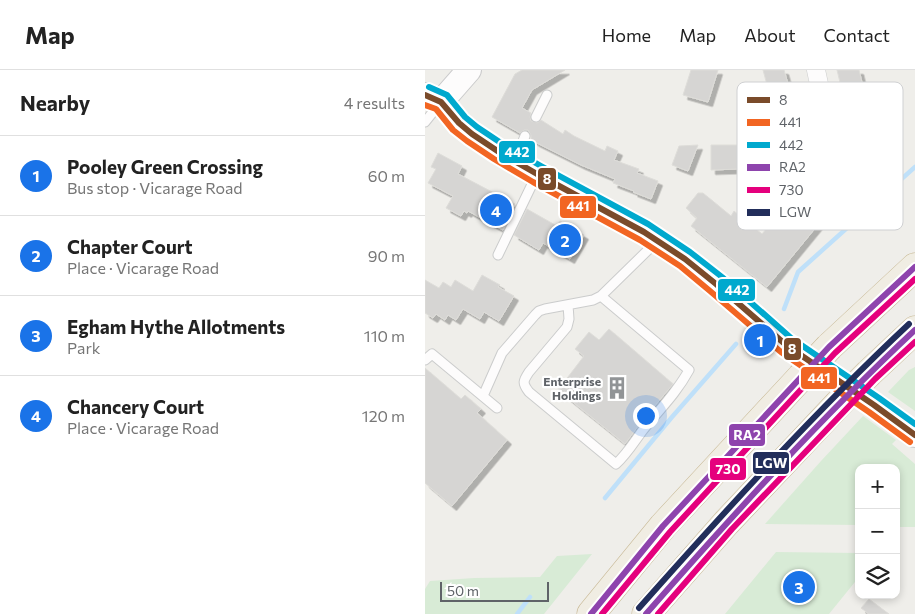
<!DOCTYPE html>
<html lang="en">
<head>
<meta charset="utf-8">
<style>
  body { margin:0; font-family:Commissioner,sans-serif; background:#f6f6f6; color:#222 }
  .controls { position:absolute; right:15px; bottom:15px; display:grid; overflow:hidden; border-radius:10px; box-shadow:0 2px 8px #0003 }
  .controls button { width:45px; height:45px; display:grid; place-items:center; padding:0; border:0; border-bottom:1px solid #e0e0e0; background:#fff; color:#222; font:25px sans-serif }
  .scale { position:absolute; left:15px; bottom:12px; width:109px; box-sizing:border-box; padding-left:5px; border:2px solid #5f6368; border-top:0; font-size:14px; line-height:18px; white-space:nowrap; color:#5f6368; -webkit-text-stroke:4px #fff; paint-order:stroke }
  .you { position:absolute; left:220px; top:345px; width:18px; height:18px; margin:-12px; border:4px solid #fff; border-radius:50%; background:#1a73e8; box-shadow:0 0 0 8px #1a73e833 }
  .badge { display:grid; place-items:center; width:32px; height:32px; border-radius:50%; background:#1a73e8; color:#fff; font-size:16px; font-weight:700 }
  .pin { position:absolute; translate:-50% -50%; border:2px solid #fff; box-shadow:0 1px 5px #0006 }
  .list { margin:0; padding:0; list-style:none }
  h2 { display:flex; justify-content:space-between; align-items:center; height:65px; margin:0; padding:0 20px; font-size:21px }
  h2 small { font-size:16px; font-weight:400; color:#767676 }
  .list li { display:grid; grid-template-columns:32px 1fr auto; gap:15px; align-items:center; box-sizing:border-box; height:80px; padding:0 20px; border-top:1px solid #e0e0e0 }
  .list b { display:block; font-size:19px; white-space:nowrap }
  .list p { margin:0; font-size:16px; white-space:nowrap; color:#767676 }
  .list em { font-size:16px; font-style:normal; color:#767676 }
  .icon { flex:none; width:28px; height:28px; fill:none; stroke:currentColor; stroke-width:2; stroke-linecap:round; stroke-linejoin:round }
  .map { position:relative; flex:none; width:490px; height:544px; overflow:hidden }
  header { display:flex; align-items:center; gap:30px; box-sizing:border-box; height:70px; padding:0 25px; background:#fff; border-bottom:1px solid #e0e0e0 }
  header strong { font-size:24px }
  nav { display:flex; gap:28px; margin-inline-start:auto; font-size:18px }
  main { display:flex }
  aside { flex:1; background:#fff }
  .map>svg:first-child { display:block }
</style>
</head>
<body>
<header>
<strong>Map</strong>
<nav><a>Home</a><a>Map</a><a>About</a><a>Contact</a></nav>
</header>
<main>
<aside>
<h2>Nearby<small>4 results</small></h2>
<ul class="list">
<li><span class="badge">1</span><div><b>Pooley Green Crossing</b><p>Bus stop · Vicarage Road</p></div><em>60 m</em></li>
<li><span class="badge">2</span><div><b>Chapter Court</b><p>Place · Vicarage Road</p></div><em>90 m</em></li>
<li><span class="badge">3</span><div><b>Egham Hythe Allotments</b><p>Park</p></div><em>110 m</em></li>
<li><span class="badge">4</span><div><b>Chancery Court</b><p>Place · Vicarage Road</p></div><em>120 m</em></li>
</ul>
</aside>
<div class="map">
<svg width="490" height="544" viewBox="0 0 490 544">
  <defs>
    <filter id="shadow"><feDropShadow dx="4.5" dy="4.5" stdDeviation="0" flood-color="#0004"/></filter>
  </defs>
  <rect width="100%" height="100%" fill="#efeeea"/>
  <path fill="#d8ebd6" d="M490,297V341L463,322L484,300Z
    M438,346L471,370L467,374L490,394V457H471V398H434V455L340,454L396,391Z
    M351,482L434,483V507L404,544H300Z
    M167,484L119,544H0V519L5,511L49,508L115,507L132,486Z"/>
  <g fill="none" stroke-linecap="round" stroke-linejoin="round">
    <path stroke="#bfe0f9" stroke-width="4.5" d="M359,239L373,202L490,97
      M180,428L247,347L311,274
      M92,544L105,527"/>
  </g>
  <path fill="#d6d5d3" stroke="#deddd9" filter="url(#shadow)" d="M97,0H140L107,20L97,38L106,43L105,47L106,51L112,53L116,50L138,64L140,60L149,66L180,81L182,76L193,81L189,90L214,99L212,103L233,111L226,129L208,122L209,121L188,113L190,109L156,95L110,72L106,69V65L103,60H99L95,63L67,47L90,4Z
    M266,0H293L283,32L258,25Z
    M338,0H359L366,24L358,75L338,72L345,26Z
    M412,0H434L447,54L426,58Z
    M273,75L263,101L247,95L254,76Z
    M286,75H313V99L286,100Z
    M13,83L37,96L33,104L90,134L78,160L43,141L42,143L39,141L36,146L21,138L28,126L3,113L11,99L6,97Z
    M386,104L415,128L342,217L266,156L272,148L261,138L273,123H278L306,146L309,141L337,164Z
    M102,139L132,156L135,151L159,165L145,189L118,173L114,180L89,165Z
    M57,205L75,215L73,217L89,226L74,251L59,242L55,249L38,239L31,250L23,245L20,250L11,244L8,248L0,243V210L14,218L18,212L26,217L30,210L48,221Z
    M184,259L248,314L213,356L200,374L133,320L159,286L150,279L164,262L174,270Z
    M0,298L36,329L40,325L56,339L52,343L82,370L27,436L0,413Z
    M444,529L464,544H444L436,538Z"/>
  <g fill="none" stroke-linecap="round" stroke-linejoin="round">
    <defs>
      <path id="lane" d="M111,47L122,25
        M0,52L16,32
        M90,91L100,66
        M325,138L381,80
        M73,185L112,104
        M143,235L144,249L142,257L104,302C98,311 97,313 104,322L191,394C202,384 209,372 218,360C234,340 251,324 264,300L176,226
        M0,290L7,284L72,338
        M58,326L77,283L110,245L114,241L120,239L168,230L176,226L223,180L231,170"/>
      <path id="street" d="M381,80L392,50L394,14L391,0"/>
      <path id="secondary" d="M0,25L16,32L34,53L47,64L74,82L112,104L219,162L260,189L291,214L361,275L449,335L490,365
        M16,32L44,0"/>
      <path id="highway" d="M404,277L490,197
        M444,303L490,260
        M166,544L238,456L376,307
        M221,544L301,453L415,332"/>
    </defs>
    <use href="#lane" stroke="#cbcccc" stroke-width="11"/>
    <use href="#street" stroke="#cbcccc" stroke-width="19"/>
    <use href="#secondary" stroke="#cacacb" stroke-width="26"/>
    <use href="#highway" stroke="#c8b996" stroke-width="29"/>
    <use href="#lane" stroke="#fdfcfc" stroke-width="9"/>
    <use href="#street" stroke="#fdfcfc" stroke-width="18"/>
    <use href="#secondary" stroke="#fdfcfc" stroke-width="24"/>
    <use href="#highway" stroke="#f0ede3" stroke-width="28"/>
    <defs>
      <path id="highway-bridge" d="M376,307L404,277
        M415,332L444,303"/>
    </defs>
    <use href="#highway-bridge" stroke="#c8b996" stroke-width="29" stroke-linecap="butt"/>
    <use href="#highway-bridge" stroke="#f0ede3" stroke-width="28"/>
    <defs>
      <path id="bus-1" d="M0,25L16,32L34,53L47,64L74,82L112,104L219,162L260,189L291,214L361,275L449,335L490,365"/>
      <path id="bus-2" d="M0,35L11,39L28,60L42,71L69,89L108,112L215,170L255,196L285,221L356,282L444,342L485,372"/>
      <path id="bus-3" d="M4,17L22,25L40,47L52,57L79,75L116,96L223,154L265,182L297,207L366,268L454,328L490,354"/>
      <path id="bus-4" d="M166,544L238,456L404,277L490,197
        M221,544C307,446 395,349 490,260"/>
      <path id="bus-5" d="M177,544L245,462L382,313L410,283L490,209
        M233,544L307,459L450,309L490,272"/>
      <path id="bus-6" d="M214,538C301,440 389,343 484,254"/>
    </defs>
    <use href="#bus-1" stroke="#fff" stroke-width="10"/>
    <use href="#bus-2" stroke="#fff" stroke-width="10"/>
    <use href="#bus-3" stroke="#fff" stroke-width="10"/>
    <use href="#bus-4" stroke="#fff" stroke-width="10"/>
    <use href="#bus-5" stroke="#fff" stroke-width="10"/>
    <use href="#bus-6" stroke="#fff" stroke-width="10"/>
    <use href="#bus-1" stroke="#7a4b2a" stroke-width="6"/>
    <use href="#bus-2" stroke="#f26522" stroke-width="6"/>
    <use href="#bus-3" stroke="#00a9ce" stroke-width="6"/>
    <use href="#bus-4" stroke="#8e44ad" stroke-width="6"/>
    <use href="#bus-5" stroke="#e5007d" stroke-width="6"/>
    <use href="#bus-6" stroke="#222e5b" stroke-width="6"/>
  </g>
  <defs>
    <symbol id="building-bare" viewBox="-9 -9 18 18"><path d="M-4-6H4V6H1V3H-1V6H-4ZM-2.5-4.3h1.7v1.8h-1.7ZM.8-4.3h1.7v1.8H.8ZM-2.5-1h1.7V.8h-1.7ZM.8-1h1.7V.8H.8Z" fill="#919496" stroke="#fff" stroke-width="2.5" paint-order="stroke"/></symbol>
  </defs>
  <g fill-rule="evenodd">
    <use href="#building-bare" x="176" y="302" width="32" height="32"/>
  </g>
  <g text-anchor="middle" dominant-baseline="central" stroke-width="4.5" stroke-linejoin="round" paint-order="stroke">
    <g font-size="12" font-weight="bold" fill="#5f6368" stroke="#fff" text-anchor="end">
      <text x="176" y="311">Enterprise<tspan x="176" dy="14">Holdings</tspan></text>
    </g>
  </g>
  <rect x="312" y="12" width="166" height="148" rx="8" fill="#fff" stroke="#cfd0d2" stroke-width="1"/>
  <rect x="322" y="27" width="23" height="6" fill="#7a4b2a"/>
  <rect x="322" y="49" width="23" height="7" fill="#f26522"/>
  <rect x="322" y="72" width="23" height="6" fill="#00a9ce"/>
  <rect x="322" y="94" width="23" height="7" fill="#8e44ad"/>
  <rect x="322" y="117" width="23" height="6" fill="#e5007d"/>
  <rect x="322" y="139" width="23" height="7" fill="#222e5b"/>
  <g font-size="14" fill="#5f6368">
    <text x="354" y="35">8</text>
    <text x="354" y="57">441</text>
    <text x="354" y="80">442</text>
    <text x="354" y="102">RA2</text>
    <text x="354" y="125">730</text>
    <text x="354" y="147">LGW</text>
  </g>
  <g stroke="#fff" stroke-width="2">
    <rect x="73" y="70" width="38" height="24" rx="5" fill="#00a9ce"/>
    <rect x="112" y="97" width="20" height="24" rx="5" fill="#7a4b2a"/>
    <rect x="134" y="125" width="38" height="24" rx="5" fill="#f26522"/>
    <rect x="292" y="208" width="39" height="24" rx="5" fill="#00a9ce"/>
    <rect x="358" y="267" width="19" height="24" rx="5" fill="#7a4b2a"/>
    <rect x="375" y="296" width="38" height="24" rx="5" fill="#f26522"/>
    <rect x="303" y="353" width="38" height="24" rx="5" fill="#8e44ad"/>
    <rect x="327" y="381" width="38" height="24" rx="5" fill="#222e5b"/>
    <rect x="284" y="387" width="38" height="24" rx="5" fill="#e5007d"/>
  </g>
  <g font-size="14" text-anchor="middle" font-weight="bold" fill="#fff">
    <text x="92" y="87">442</text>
    <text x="122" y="114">8</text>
    <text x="153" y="141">441</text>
    <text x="312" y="225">442</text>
    <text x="367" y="284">8</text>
    <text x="394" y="313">441</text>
    <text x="322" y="370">RA2</text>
    <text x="346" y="398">LGW</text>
    <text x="303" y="404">730</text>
  </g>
</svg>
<div class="controls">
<button>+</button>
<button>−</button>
<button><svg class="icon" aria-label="layers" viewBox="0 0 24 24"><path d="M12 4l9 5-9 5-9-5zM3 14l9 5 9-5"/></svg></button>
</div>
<div class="scale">50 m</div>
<div class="you"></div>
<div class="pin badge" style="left:335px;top:270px">1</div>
<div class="pin badge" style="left:140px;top:170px">2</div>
<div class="pin badge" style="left:374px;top:517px">3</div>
<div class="pin badge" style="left:71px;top:140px">4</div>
</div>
</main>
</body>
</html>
